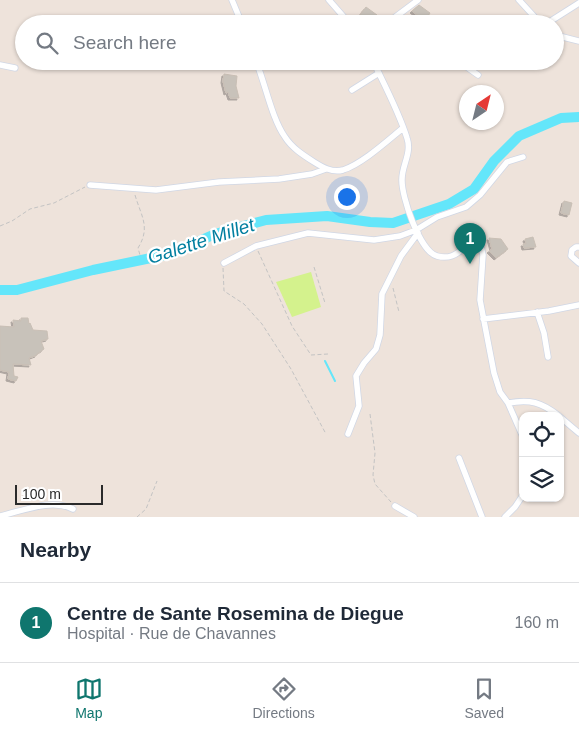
<!DOCTYPE html>
<html lang="en">
<head>
<meta charset="utf-8">
<style>
  body { margin:0; font-family:Helvetica,sans-serif; background:#f6f6f7; color:#1f2937 }
  .controls { position:absolute; right:15px; bottom:15px; display:grid; overflow:hidden; border-radius:10px; box-shadow:0 1px 4px #0004 }
  .controls button { width:45px; height:45px; display:grid; place-items:center; padding:0; border:0; border-bottom:1px solid #e0e1e3; background:#fff; color:#1f2937; font:25px sans-serif }
  .compass { position:absolute; left:459px; top:85px; width:45px; height:45px; border-radius:50%; background:#fff; box-shadow:0 1px 4px #0004; rotate:35deg }
  .scale { position:absolute; left:15px; bottom:12px; width:88px; box-sizing:border-box; padding-left:5px; border:2px solid #2a2a2a; border-top:0; font-size:14px; line-height:18px; white-space:nowrap; color:#2a2a2a; -webkit-text-stroke:4px #fff; paint-order:stroke }
  .you { position:absolute; left:346px; top:196px; width:18px; height:18px; margin:-12px; border:4px solid #fff; border-radius:50%; background:#1a73e8; box-shadow:0 0 0 8px #1a73e833 }
  .badge { display:grid; place-items:center; width:32px; height:32px; border-radius:50%; background:#0f766e; color:#fff; font-size:16px; font-weight:700 }
  .pin { position:absolute; translate:-50% -41px; filter:drop-shadow(0 1px 2px #0008) }
  .pin::after { content:''; position:absolute; top:26px; width:18px; height:15px; background:inherit; clip-path:polygon(0 0,100% 0,50% 100%) }
  .list { margin:0; padding:0; list-style:none }
  h2 { display:flex; justify-content:space-between; align-items:center; height:65px; margin:0; padding:0 20px; font-size:21px }
  h2 small { font-size:16px; font-weight:400; color:#747a83 }
  .list li { display:grid; grid-template-columns:32px 1fr auto; gap:15px; align-items:center; box-sizing:border-box; height:80px; padding:0 20px; border-top:1px solid #e0e1e3 }
  .list b { display:block; font-size:19px; white-space:nowrap }
  .list p { margin:0; font-size:16px; white-space:nowrap; color:#747a83 }
  .list em { font-size:16px; font-style:normal; color:#747a83 }
  .icon { flex:none; width:28px; height:28px; fill:none; stroke:currentColor; stroke-width:2; stroke-linecap:round; stroke-linejoin:round }
  .map { position:relative; flex:none; width:579px; height:517px; overflow:hidden }
  .search { position:absolute; background:#fff; box-shadow:0 1px 4px #0004; left:15px; right:15px; top:15px; height:55px; display:flex; align-items:center; gap:12px; box-sizing:border-box; padding:0 18px; border-radius:28px; color:#747a83; font-size:19px }
  .sheet { height:145px; background:#fff }
  nav { display:flex; justify-content:space-around; align-items:center; box-sizing:border-box; height:70px; border-top:1px solid #e0e1e3; background:#fff; font-size:14px; color:#747a83 }
  nav a { display:grid; justify-items:center; gap:2px }
  nav .on { color:#0f766e }
  .map>svg:first-child { display:block }
</style>
</head>
<body>
<div class="map">
<svg width="579" height="517" viewBox="0 0 579 517">
  <defs>
    <filter id="shadow"><feDropShadow dx="-2" dy="2" stdDeviation="0" flood-color="#0004"/></filter>
  </defs>
  <rect width="100%" height="100%" fill="#eee3db"/>
  <path fill="#d4f28d" d="M311,272L321,307L292,317L276,282Z"/>
  <g fill="none" stroke-linecap="round" stroke-linejoin="round">
    <path stroke="#64e6fa" stroke-width="2" d="M325,361L335,381"/>
    <path stroke="#64e6fa" stroke-width="10" d="M0,290H17L93,270L170,254L215,234L266,220L327,216L370,222L393,223L449,204L474,189L494,161L519,136L561,118L579,117"/>
  </g>
  <path fill="#c8c2ba" stroke="#c9bfb5" filter="url(#shadow)" d="M419,5L430,13L425,21L412,11Z
    M366,7L377,15L379,18L375,22L371,17L366,20L360,15Z
    M224,74L237,76L236,86L239,98H230L228,92L226,93L223,81Z
    M564,201L572,203L569,215L561,213Z
    M533,237L536,247L524,248L523,244H526L525,239Z
    M489,238L501,239L508,249L496,258L489,251L492,249Z
    M21,318H28L29,324L30,323L33,330L47,331L48,339L41,341L44,349L37,354V355L29,358L31,365L13,364L14,376L18,377L16,381L8,379L9,372L0,370V326L14,327L13,320L21,321Z"/>
  <g fill="none" stroke-linecap="round" stroke-linejoin="round">
    <defs>
      <path id="minor" d="M232,0L242,24
        M329,0L350,24
        M519,0L541,24
        M386,24L418,0
        M546,24L579,3
        M555,35L579,41
        M256,61C265,83 272,119 285,137C292,148 303,155 314,162C322,167 332,173 343,170C362,164 387,141 403,128
        M373,61C385,86 399,112 407,138C412,153 402,165 402,179C401,196 420,252 437,256C458,262 464,242 478,242L481,246L483,255L480,300L494,373L500,392L508,403L523,437
        M453,61L461,63L467,61
        M461,63L478,75
        M0,65L15,68
        M352,90L379,73
        M90,185L156,190L219,182L279,179L312,174L326,169
        M579,247H576L572,250L571,256L579,263
        M224,263L256,246L308,233L374,240L400,236L416,230L437,217L466,207L480,195L507,162L523,157
        M537,312L544,333L548,357
        M483,319L549,311L579,305
        M508,403C530,399 541,402 559,416
        M560,417L579,433
        M348,434L359,406L356,376L364,363L376,349L380,335L382,294L401,256L418,233
        M459,458L482,517
        M395,506L414,517
        M0,516C23,511 51,498 73,509
        M505,517L515,507L523,495"/>
    </defs>
    <use href="#minor" stroke="#d0d7e5" stroke-width="7"/>
    <path stroke="#c3c3c3" stroke-width="1" stroke-dasharray="4 2.5" stroke-linecap="butt" d="M135,195C141,216 151,227 138,248L140,255
      M0,226L12,221L30,209L54,203L85,187
      M258,251L292,326L311,355L328,354
      M314,267L325,303
      M223,268L224,291L244,304L262,324L291,369L326,434
      M393,288L399,312
      M370,414L375,453L373,475L375,484L391,502
      M137,517L146,509L157,481"/>
    <use href="#minor" stroke="#fff" stroke-width="5.5"/>
  </g>
  <g text-anchor="middle" dominant-baseline="central" stroke-width="4.5" stroke-linejoin="round" paint-order="stroke">
    <g font-size="19" font-style="italic" fill="#027fa0" stroke="#fff">
      <text transform="translate(201 241) rotate(-18)">Galette Millet</text>
    </g>
  </g>
</svg>
<div class="controls">
<button><svg class="icon" aria-label="locate" viewBox="0 0 24 24"><circle cx="12" cy="12" r="6"/><path d="M12 2v4M12 18v4M2 12h4M18 12h4"/></svg></button>
<button><svg class="icon" aria-label="layers" viewBox="0 0 24 24"><path d="M12 4l9 5-9 5-9-5zM3 14l9 5 9-5"/></svg></button>
</div>
<svg class="compass" viewBox="-18 -18 36 36"><path d="M0-13l5 13h-10z" fill="#e53935"/><path d="M0 13l5-13h-10z" fill="#747a83"/></svg>
<div class="scale">100 m</div>
<div class="you"></div>
<div class="pin badge" style="left:470px;top:264px">1</div>
<div class="search"><svg class="icon" aria-label="search" viewBox="0 0 24 24"><circle cx="10" cy="10" r="6"/><path d="M15 15l6 6"/></svg>Search here</div>
</div>
<section class="sheet">
<h2>Nearby<small></small></h2>
<ul class="list">
<li><span class="badge">1</span><div><b>Centre de Sante Rosemina de Diegue</b><p>Hospital · Rue de Chavannes</p></div><em>160 m</em></li>
</ul>
</section>
<nav>
<a class="on"><svg class="icon" aria-label="map" viewBox="0 0 24 24"><path d="M3 6l6-2 6 2 6-2v14l-6 2-6-2-6 2zM9 4v14M15 6v14"/></svg>Map</a>
<a><svg class="icon" aria-label="directions" viewBox="0 0 24 24"><path d="M12 3l9 9-9 9-9-9zM9 14v-3h6M13 9l2 2-2 2"/></svg>Directions</a>
<a><svg class="icon" aria-label="saved" viewBox="0 0 24 24"><path d="M7 4h10v16l-5-4-5 4z"/></svg>Saved</a>
</nav>
</body>
</html>
